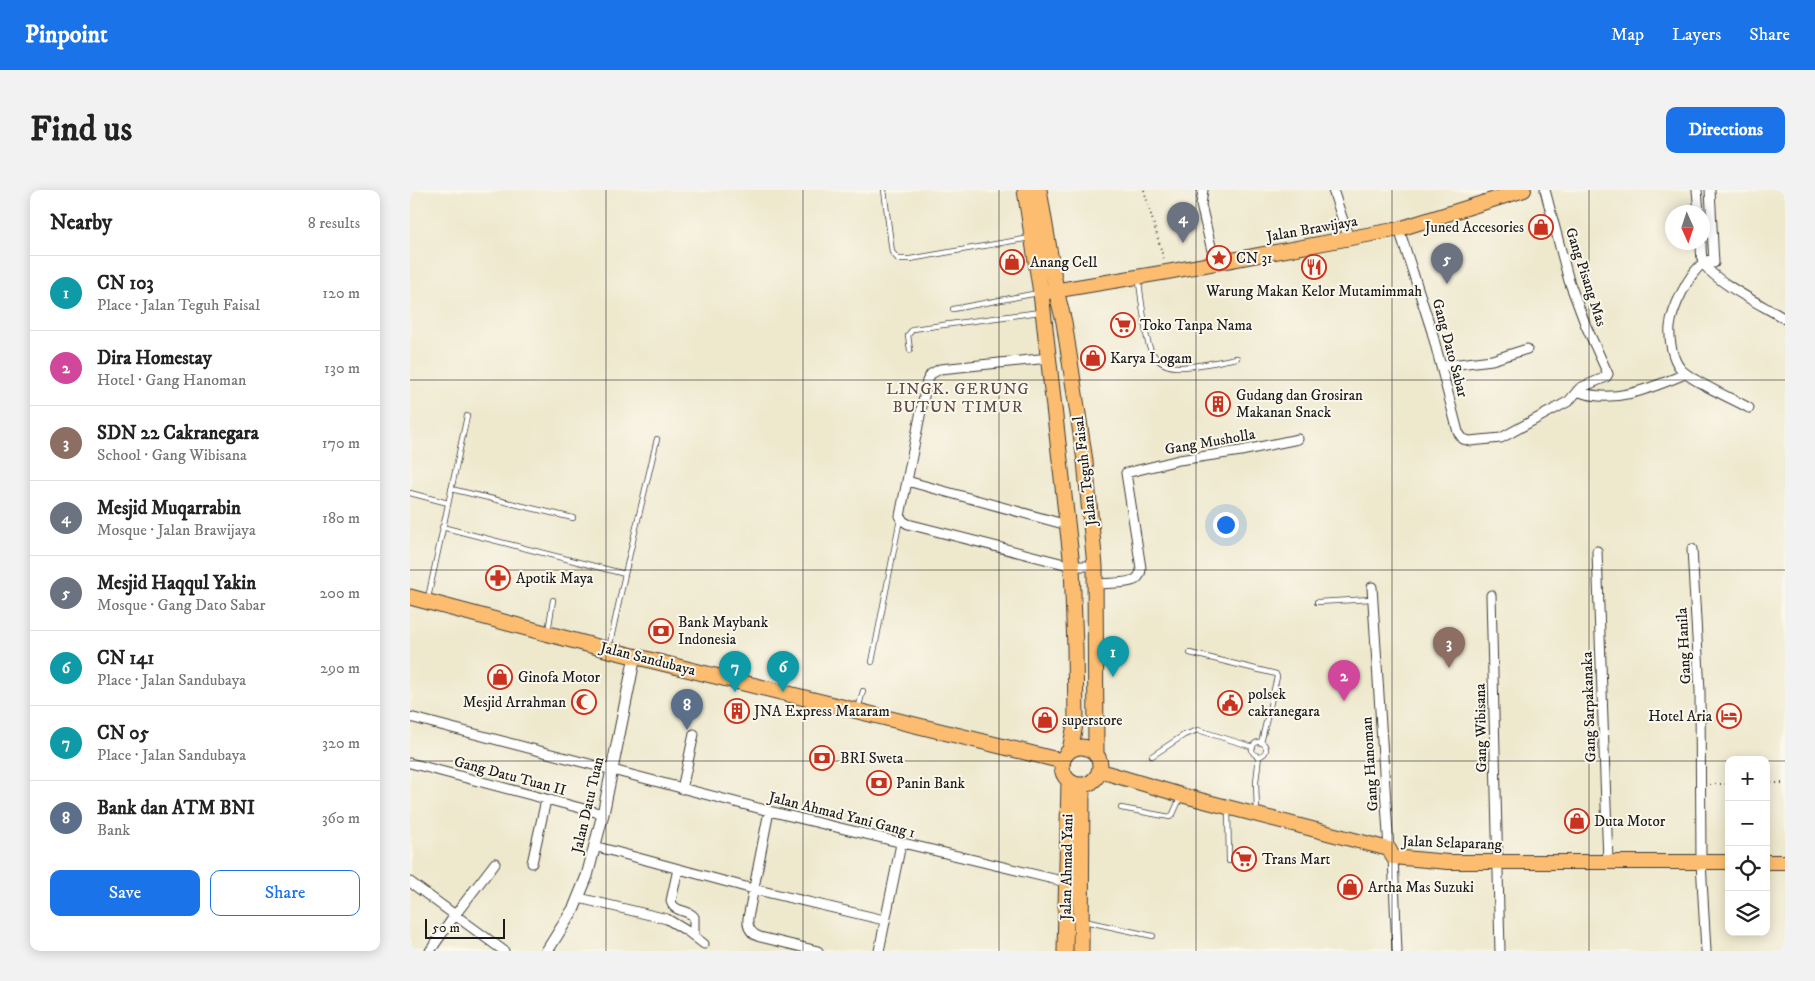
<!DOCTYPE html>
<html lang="en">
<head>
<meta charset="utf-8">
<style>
  body { margin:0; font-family:"IM FELL DW Pica",serif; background:#f2f2f2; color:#222 }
  .controls { position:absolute; right:15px; bottom:15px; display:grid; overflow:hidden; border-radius:10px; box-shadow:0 2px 12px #0003 }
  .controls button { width:45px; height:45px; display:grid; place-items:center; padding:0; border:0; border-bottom:1px solid #e0e0e0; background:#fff; color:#222; font:25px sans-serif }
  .compass { position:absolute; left:1255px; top:15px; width:45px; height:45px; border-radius:50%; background:#fff; box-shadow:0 2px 12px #0003; rotate:177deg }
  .scale { position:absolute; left:15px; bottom:12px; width:80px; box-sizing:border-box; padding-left:5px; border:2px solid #1c1c1c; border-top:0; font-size:14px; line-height:18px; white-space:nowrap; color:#1c1c1c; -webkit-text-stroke:4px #fbf7ec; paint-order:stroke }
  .you { position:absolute; left:815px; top:334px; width:18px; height:18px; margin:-12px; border:4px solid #fff; border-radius:50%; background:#1a73e8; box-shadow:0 0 0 8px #1a73e833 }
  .badge { display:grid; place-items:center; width:32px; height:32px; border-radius:50%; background:#1a73e8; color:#fff; font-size:16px; font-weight:700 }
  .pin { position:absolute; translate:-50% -41px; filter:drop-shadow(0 1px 2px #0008) }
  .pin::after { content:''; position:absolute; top:26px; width:18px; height:15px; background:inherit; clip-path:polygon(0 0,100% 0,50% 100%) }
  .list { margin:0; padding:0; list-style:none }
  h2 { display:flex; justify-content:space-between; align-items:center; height:65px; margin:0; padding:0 20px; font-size:21px }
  h2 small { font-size:16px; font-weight:400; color:#767676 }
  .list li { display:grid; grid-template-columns:32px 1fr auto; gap:15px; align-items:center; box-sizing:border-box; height:75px; padding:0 20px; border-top:1px solid #e0e0e0 }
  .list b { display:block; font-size:19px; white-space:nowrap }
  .list p { margin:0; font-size:16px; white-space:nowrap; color:#767676 }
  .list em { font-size:16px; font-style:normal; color:#767676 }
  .actions { display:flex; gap:10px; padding:15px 20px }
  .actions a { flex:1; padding:11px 0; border:1px solid #1a73e8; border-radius:10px; text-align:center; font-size:18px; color:#1a73e8 }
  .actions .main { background:#1a73e8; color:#fff }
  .icon { flex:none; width:28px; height:28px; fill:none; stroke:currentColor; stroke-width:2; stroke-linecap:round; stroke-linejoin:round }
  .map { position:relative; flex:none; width:1375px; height:761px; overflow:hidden; border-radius:10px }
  header { display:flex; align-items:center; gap:30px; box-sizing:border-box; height:70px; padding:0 25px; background:#1a73e8; color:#fff }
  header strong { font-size:24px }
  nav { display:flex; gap:28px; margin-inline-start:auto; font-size:18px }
  .intro { display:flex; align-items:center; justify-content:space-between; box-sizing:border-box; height:120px; padding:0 30px }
  h1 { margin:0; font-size:35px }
  .button { padding:12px 22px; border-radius:10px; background:#1a73e8; color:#fff; font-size:18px; font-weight:700 }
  main { display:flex; gap:30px; padding:0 30px }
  aside { flex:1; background:#fff; border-radius:10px; box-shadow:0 2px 12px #0003 }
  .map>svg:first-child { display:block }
</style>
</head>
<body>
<header>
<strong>Pinpoint</strong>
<nav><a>Map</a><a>Layers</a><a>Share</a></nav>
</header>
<div class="intro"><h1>Find us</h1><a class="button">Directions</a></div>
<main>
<aside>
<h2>Nearby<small>8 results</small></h2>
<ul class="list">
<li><span class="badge" style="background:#0f9aa8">1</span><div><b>CN 103</b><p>Place · Jalan Teguh Faisal</p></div><em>120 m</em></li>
<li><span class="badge" style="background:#d1479c">2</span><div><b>Dira Homestay</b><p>Hotel · Gang Hanoman</p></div><em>130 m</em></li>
<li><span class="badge" style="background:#8d6e63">3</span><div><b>SDN 22 Cakranegara</b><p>School · Gang Wibisana</p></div><em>170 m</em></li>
<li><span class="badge" style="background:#6b7280">4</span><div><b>Mesjid Muqarrabin</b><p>Mosque · Jalan Brawijaya</p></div><em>180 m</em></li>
<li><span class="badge" style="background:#6b7280">5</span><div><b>Mesjid Haqqul Yakin</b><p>Mosque · Gang Dato Sabar</p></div><em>200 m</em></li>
<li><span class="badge" style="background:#0f9aa8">6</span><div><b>CN 141</b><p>Place · Jalan Sandubaya</p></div><em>290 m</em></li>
<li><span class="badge" style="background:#0f9aa8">7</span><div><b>CN 05</b><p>Place · Jalan Sandubaya</p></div><em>320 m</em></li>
<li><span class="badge" style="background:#5c6f8a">8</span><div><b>Bank dan ATM BNI</b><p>Bank</p></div><em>360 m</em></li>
</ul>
<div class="actions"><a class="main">Save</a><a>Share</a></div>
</aside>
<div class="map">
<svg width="1375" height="761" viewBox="0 0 1375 761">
  <rect width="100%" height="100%" fill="#fbf7ec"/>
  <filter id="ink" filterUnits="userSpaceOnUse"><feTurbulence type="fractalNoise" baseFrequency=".02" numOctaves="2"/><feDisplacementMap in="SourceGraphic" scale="10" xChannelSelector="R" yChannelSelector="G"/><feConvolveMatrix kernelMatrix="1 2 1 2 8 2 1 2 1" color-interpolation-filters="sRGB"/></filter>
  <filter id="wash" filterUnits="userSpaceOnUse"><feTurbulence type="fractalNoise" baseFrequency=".0096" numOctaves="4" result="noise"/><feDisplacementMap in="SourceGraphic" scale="20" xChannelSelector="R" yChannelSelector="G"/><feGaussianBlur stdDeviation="1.12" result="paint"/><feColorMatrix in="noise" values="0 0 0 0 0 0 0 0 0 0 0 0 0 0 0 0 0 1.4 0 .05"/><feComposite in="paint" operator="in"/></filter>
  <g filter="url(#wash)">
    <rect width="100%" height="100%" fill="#eee8cd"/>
  </g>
  <g filter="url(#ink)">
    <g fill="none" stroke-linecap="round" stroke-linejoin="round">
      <defs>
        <path id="service" d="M474,0L482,62L488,69H500L620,48
          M729,90C730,103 732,115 734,128C736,149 739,175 766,177C784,178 809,171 827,168
          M543,119L628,103
          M500,160L498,145L503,139L630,122
          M41,299L163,328
          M0,303L38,313
          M32,337L215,384
          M18,408L57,226
          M907,412L962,409
          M138,442L143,410
          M199,458L215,384L247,249
          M780,463L866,484L867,487L851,553
          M462,472L490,329
          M448,519L453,501
          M842 559a7 7 0 1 1 14 0a7 7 0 1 1-14 0Z
          M742,566L774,545L788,540L843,557
          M711,618L760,627L763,624L771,606
          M818,618L819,671
          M847,623L846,592L849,566
          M674,731L743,746"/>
        <path id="minor" d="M793,0L791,15L805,73
          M923,0L939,49
          M1287,0L1289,22
          M1300,0L1304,73
          M989,39L1022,142L1048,242L1053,249L1060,251L1091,248L1159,211L1170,198L1196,187L1198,184L1176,136L1159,91L1135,0
          M1291,52C1291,58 1291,67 1293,72C1302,91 1356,117 1375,129
          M1303,69C1300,70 1296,71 1293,73C1278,85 1262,119 1260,137C1259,150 1262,168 1270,178C1277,189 1325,210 1339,218
          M639,168L530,179L521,184L517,191L490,326L493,331L498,334L662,376H685
          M1032,176L1082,170L1117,159
          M1167,201C1203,215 1241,198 1275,184
          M497,291L657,335
          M1282,359L1290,501L1291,672L1296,761
          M1187,361L1198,671
          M686,394C695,393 719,394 726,389C730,386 731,382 731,378L716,283L769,270L831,261L888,249
          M962,397L979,659
          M1081,405L1090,761
          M0,527L359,621L656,692
          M0,573L193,624
          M272,599L284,544
          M359,621L338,728C337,737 341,744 350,747L408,761
          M184,656L343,699L474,730
          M983,667L987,761
          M122,673L136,610
          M268,679L261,711C264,723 278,719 284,727V746
          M0,692L94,761
          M169,708L257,729L277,741L294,754
          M20,761L45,725L85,673
          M469,761L491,654"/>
        <path id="tertiary" d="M137,761L164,718L177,686L193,624L225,466"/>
        <path id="primary" d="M631,103L757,82L989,39L1114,0
          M690,581L771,605L975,658L979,659L983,667L1038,672H1319
          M1356,672H1375"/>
        <path id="trunk" d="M615,0L631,103L662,376L665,458L666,530L660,560
          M629,0L646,100L654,132L668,224L675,271L685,376L686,565
          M0,407L199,460L652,571
          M652 576a19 19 0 1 1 38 0a19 19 0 1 1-38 0Z
          M655,761L659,592
          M671,761L672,596"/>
      </defs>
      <use href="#service" stroke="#3c3b37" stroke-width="6"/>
      <use href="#minor" stroke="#3c3b37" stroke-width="11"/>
      <use href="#tertiary" stroke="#3c3b37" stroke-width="13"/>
      <use href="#primary" stroke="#3c3b37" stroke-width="16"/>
      <use href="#trunk" stroke="#3c3b37" stroke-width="17"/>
      <path stroke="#3c3b37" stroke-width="2" stroke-dasharray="1 4" stroke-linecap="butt" d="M734,0L754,70
        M1356,593H1375
        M1300,594H1319"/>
      <use href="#service" stroke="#fff" stroke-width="4.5"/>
      <use href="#minor" stroke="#fff" stroke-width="9"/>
      <use href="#tertiary" stroke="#fff" stroke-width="11"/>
      <use href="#primary" stroke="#fcbd6f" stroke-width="14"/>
      <use href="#trunk" stroke="#fcbd6f" stroke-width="15"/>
    </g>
  </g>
  <path fill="none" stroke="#1c1c1c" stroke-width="1" stroke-opacity="0.55" d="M196,0V761M393,0V761M589,0V761M786,0V761M982,0V761M1179,0V761M0,190H1375M0,380H1375M0,571H1319M1356,571H1375"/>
  <defs>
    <symbol id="shop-ring" viewBox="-11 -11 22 22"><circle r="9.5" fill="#fbf7ec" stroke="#c8321e" stroke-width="1.5"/><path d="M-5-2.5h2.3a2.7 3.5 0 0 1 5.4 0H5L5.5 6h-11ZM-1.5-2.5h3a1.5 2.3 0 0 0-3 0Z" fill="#c8321e"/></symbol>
    <symbol id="sight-ring" viewBox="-11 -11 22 22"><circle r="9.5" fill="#fbf7ec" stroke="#c8321e" stroke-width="1.5"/><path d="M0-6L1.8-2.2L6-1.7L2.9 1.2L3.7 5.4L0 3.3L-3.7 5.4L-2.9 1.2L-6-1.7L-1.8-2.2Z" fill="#c8321e"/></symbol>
    <symbol id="restaurant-ring" viewBox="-11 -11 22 22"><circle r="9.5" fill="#fbf7ec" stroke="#c8321e" stroke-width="1.5"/><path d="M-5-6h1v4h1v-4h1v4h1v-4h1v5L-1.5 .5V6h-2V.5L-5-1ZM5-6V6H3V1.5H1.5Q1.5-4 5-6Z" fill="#c8321e"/></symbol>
    <symbol id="supermarket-ring" viewBox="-11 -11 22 22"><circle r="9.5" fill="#fbf7ec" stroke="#c8321e" stroke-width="1.5"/><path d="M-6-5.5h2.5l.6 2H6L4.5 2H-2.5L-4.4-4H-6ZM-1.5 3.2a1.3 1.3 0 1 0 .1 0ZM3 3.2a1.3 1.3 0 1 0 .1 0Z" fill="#c8321e"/></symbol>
    <symbol id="building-ring" viewBox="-11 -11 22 22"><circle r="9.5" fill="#fbf7ec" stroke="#c8321e" stroke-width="1.5"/><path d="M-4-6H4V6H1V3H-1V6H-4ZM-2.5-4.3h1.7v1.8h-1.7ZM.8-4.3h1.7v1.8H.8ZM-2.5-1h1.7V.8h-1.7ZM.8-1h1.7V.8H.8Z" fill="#c8321e"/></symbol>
    <symbol id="pharmacy-ring" viewBox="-11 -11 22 22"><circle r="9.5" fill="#fbf7ec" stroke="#c8321e" stroke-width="1.5"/><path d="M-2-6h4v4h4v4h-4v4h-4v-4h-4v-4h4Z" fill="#c8321e"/></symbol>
    <symbol id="bank-ring" viewBox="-11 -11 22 22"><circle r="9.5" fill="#fbf7ec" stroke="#c8321e" stroke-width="1.5"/><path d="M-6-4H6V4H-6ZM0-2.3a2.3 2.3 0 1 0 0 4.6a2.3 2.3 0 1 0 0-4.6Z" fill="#c8321e"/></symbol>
    <symbol id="mosque-ring" viewBox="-11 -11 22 22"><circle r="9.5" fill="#fbf7ec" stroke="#c8321e" stroke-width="1.5"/><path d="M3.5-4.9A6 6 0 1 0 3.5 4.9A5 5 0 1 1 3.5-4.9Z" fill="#c8321e"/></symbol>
    <symbol id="civic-ring" viewBox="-11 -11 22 22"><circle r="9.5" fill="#fbf7ec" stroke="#c8321e" stroke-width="1.5"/><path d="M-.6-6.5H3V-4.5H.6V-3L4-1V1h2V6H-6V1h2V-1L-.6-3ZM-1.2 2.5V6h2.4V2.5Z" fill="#c8321e"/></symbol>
    <symbol id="hotel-ring" viewBox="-11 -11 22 22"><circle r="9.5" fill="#fbf7ec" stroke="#c8321e" stroke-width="1.5"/><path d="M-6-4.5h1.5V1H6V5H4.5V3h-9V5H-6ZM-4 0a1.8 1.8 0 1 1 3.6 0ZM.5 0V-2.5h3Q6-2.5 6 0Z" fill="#c8321e"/></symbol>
  </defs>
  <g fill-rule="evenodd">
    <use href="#shop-ring" x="1117" y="23" width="28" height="28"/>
    <use href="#sight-ring" x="795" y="54" width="28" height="28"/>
    <use href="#shop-ring" x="588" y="58" width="28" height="28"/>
    <use href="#restaurant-ring" x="890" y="63" width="28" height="28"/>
    <use href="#supermarket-ring" x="699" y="121" width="28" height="28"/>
    <use href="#shop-ring" x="669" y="154" width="28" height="28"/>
    <use href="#building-ring" x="794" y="200" width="28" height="28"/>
    <use href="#pharmacy-ring" x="74" y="374" width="28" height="28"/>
    <use href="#bank-ring" x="237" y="427" width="28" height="28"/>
    <use href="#shop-ring" x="76" y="473" width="28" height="28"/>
    <use href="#mosque-ring" x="160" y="498" width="28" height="28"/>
    <use href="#civic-ring" x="806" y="499" width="28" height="28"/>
    <use href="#building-ring" x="313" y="507" width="28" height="28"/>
    <use href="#hotel-ring" x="1305" y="512" width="28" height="28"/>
    <use href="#shop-ring" x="621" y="516" width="28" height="28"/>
    <use href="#bank-ring" x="398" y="554" width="28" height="28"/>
    <use href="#bank-ring" x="455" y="579" width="28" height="28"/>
    <use href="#shop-ring" x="1153" y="617" width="28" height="28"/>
    <use href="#supermarket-ring" x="820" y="655" width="28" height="28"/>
    <use href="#shop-ring" x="926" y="683" width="28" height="28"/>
  </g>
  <g text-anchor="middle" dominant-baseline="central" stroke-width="4" stroke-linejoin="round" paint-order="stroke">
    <g font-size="15" fill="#1c1c1c" stroke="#fbf7ec" text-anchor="start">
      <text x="1114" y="37" text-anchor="end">Juned Accesories</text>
      <text x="826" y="68">CN 31</text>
      <text x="620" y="72">Anang Cell</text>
      <text x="904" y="101" text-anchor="middle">Warung Makan Kelor Mutamimmah</text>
      <text x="730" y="135">Toko Tanpa Nama</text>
      <text x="700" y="168">Karya Logam</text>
      <text x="826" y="205">Gudang dan Grosiran<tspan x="826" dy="17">Makanan Snack</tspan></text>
      <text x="106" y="388">Apotik Maya</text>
      <text x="268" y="432">Bank Maybank<tspan x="268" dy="17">Indonesia</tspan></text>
      <text x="108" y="487">Ginofa Motor</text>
      <text x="838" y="504">polsek<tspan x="838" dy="17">cakranegara</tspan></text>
      <text x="156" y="512" text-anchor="end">Mesjid Arrahman</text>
      <text x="344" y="521">JNA Express Mataram</text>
      <text x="1302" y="526" text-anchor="end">Hotel Aria</text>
      <text x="652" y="530">superstore</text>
      <text x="430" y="568">BRI Sweta</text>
      <text x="486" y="593">Panin Bank</text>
      <text x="1184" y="631">Duta Motor</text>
      <text x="852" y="669">Trans Mart</text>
      <text x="958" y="697">Artha Mas Suzuki</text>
    </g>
    <g font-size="15" fill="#1c1c1c" stroke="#fbf7ec">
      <text transform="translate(902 39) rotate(-10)">Jalan Brawijaya</text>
      <text transform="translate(1176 87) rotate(72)">Gang Pisang Mas</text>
      <text transform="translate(1040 158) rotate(75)">Gang Dato Sabar</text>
      <text transform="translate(800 252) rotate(-10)">Gang Musholla</text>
      <text transform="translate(675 281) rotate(-97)">Jalan Teguh Faisal</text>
      <text transform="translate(1274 456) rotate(-93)">Gang Hanila</text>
      <text transform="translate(238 469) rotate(14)">Jalan Sandubaya</text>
      <text transform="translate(1179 517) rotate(-92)">Gang Sarpakanaka</text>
      <text transform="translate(1071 538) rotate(-91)">Gang Wibisana</text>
      <text transform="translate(960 574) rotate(-94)">Gang Hanoman</text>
      <text transform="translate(100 586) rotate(15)">Gang Datu Tuan II</text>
      <text transform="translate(178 615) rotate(-77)">Jalan Datu Tuan</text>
      <text transform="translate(432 625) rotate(14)">Jalan Ahmad Yani Gang 1</text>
      <text transform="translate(1042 653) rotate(2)">Jalan Selaparang</text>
      <text transform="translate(657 677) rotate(-89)">Jalan Ahmad Yani</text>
    </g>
    <g font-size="16" letter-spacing="1" fill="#5e4a46" stroke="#fbf7ec">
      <text x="548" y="199">LINGK. GERUNG<tspan x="548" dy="18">BUTUN TIMUR</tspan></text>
    </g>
  </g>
</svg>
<div class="controls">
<button>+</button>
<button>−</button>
<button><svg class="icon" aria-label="locate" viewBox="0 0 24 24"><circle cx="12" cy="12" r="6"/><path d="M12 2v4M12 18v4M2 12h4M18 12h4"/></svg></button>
<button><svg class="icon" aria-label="layers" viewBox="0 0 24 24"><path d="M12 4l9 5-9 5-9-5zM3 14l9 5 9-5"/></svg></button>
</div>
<svg class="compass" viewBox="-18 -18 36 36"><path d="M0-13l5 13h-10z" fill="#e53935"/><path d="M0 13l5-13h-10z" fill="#767676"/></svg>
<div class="scale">50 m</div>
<div class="you"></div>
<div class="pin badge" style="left:703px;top:487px;background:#0f9aa8">1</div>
<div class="pin badge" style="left:934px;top:511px;background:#d1479c">2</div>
<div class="pin badge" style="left:1039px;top:478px;background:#8d6e63">3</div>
<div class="pin badge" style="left:773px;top:53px;background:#6b7280">4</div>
<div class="pin badge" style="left:1037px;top:94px;background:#6b7280">5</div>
<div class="pin badge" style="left:373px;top:502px;background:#0f9aa8">6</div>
<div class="pin badge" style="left:325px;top:502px;background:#0f9aa8">7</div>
<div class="pin badge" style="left:277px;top:540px;background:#5c6f8a">8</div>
</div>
</main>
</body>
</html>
